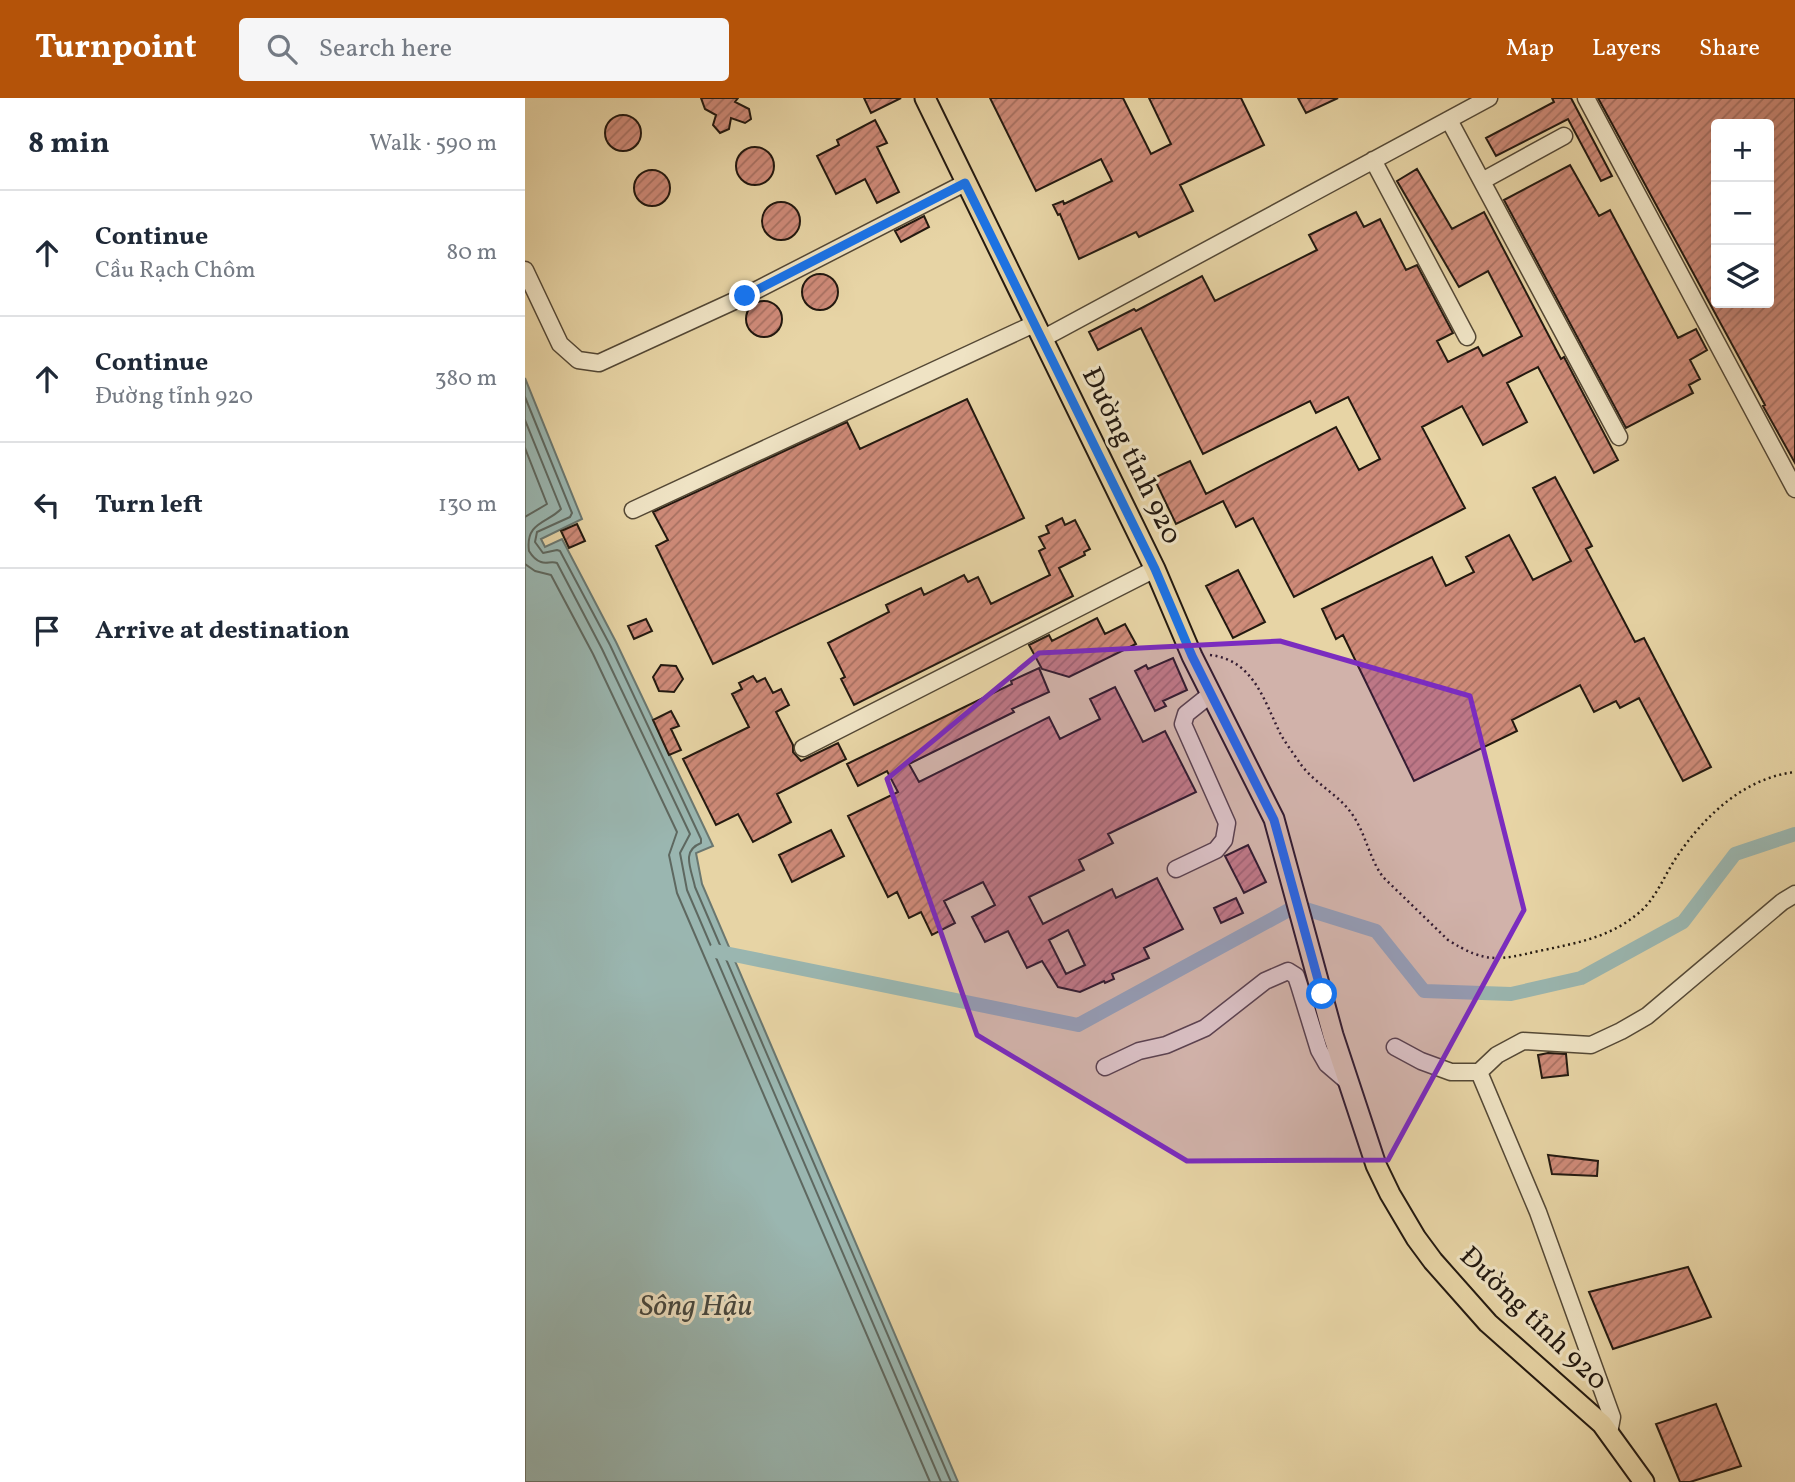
<!DOCTYPE html>
<html lang="en">
<head>
<meta charset="utf-8">
<style>
  body { margin:0; font-family:Vollkorn,serif; background:#f6f6f7; color:#1f2937 }
  .controls { position:absolute; right:21px; top:21px; display:grid; overflow:hidden; border-radius:7px; box-shadow:0 7px 28px #0002 }
  .controls button { width:63px; height:63px; display:grid; place-items:center; padding:0; border:0; border-bottom:2px solid #e0e1e3; background:#fff; color:#1f2937; font:35px sans-serif }
  .stop { position:absolute; width:21px; height:21px; margin:-16px; border:5px solid #1a73e8; border-radius:50%; background:#fff }
  .stop.end { background:#1a73e8; border-color:#fff; box-shadow:0 2px 7px #0008 }
  .list { margin:0; padding:0; list-style:none }
  h2 { display:flex; justify-content:space-between; align-items:center; height:91px; margin:0; padding:0 28px; font-size:30px }
  h2 small { font-size:23px; font-weight:400; color:#747a83 }
  .list li { display:grid; grid-template-columns:46px 1fr auto; gap:21px; align-items:center; box-sizing:border-box; height:126px; padding:0 28px; border-top:2px solid #e0e1e3 }
  .list b { display:block; font-size:26px; white-space:nowrap }
  .list p { margin:0; font-size:23px; white-space:nowrap; color:#747a83 }
  .list em { font-size:23px; font-style:normal; color:#747a83 }
  .icon { flex:none; width:38px; height:38px; fill:none; stroke:currentColor; stroke-width:2; stroke-linecap:round; stroke-linejoin:round }
  .map { position:relative; flex:none; width:1270px; height:1384px; overflow:hidden }
  header { display:flex; align-items:center; gap:42px; box-sizing:border-box; height:98px; padding:0 35px; background:#b45309; color:#fff }
  header strong { font-size:33px }
  nav { display:flex; gap:38px; margin-inline-start:auto; font-size:24px }
  .search { width:490px; height:63px; background:#f6f6f7; display:flex; align-items:center; gap:18px; box-sizing:border-box; padding:0 24px; border-radius:7px; color:#747a83; font-size:26px }
  main { display:flex }
  aside { flex:1; background:#fff }
  .map>svg:first-child { display:block }
</style>
</head>
<body>
<header>
<strong>Turnpoint</strong>
<div class="search"><svg class="icon" aria-label="search" viewBox="0 0 24 24"><circle cx="10" cy="10" r="6"/><path d="M15 15l6 6"/></svg>Search here</div>
<nav><a>Map</a><a>Layers</a><a>Share</a></nav>
</header>
<main>
<aside>
<h2>8 min<small>Walk · 590 m</small></h2>
<ul class="list">
<li><svg class="icon" aria-label="ahead" viewBox="0 0 24 24"><path d="M12 20V5M6 11l6-6 6 6"/></svg><div><b>Continue</b><p>Cầu Rạch Chôm</p></div><em>80 m</em></li>
<li><svg class="icon" aria-label="ahead" viewBox="0 0 24 24"><path d="M12 20V5M6 11l6-6 6 6"/></svg><div><b>Continue</b><p>Đường tỉnh 920</p></div><em>380 m</em></li>
<li><svg class="icon" aria-label="left" viewBox="0 0 24 24"><path d="M17 20v-9H6M10 6l-5 5 5 5"/></svg><div><b>Turn left</b></div><em>130 m</em></li>
<li><svg class="icon" aria-label="arrive" viewBox="0 0 24 24"><path d="M6 21V4h12l-3 4 3 4H6"/></svg><div><b>Arrive at destination</b></div></li>
</ul>
</aside>
<div class="map">
<svg width="1270" height="1384" viewBox="0 0 1270 1384">
  <defs>
    <pattern id="building-hatch" width="6" height="6" patternUnits="userSpaceOnUse" patternTransform="scale(1.75)"><rect width="6" height="6" fill="#ce8a78"/><path d="M-1 1l2-2M0 6l6-6M5 7l2-2" fill="none" stroke="#a77061"/></pattern>
  </defs>
  <rect width="100%" height="100%" fill="#e7d4a5"/>
  <filter id="stains"><feTurbulence type="fractalNoise" baseFrequency=".00286" numOctaves="4"/><feColorMatrix values="0 0 0 0 .2 0 0 0 0 .09 0 0 0 0 .02 0 0 0 .5 -.17"/></filter>
  <radialGradient id="worn" r=".72"><stop offset=".6" stop-color="#630" stop-opacity="0"/><stop offset="1" stop-color="#630" stop-opacity=".3"/></radialGradient>
  <path fill="#9ab6b0" stroke="#6a7770" stroke-width="2" d="M0,280L57,421L16,441L20,449L37,441L91,544L188,748L171,755L177,786L433,1384H0Z"/>
  <g fill="none" stroke-linecap="round" stroke-linejoin="round">
    <path stroke="#5e6860" stroke-width="2" d="M0,299L47,415L45,419L12,434L10,444L18,455L32,452L35,453L85,547L176,741V745C156,753 166,770 170,789L426,1384
      M0,322L36,411C23,425 0,424 4,453C7,458 10,462 16,464C21,466 27,463 32,465L77,551L165,736L155,755L162,792L416,1384
      M0,350L22,406L0,419
      M0,466L10,473L26,477L68,556L152,734L144,757L152,795L405,1384"/>
    <path stroke="#9ab6b0" stroke-width="14" d="M190,853L553,927L771,808L851,833L899,893L986,896L1056,880L1158,824L1210,756L1270,736"/>
  </g>
  <path fill="url(#building-hatch)" stroke="#231910" stroke-width="2" fill-rule="evenodd" d="M176,0H213L210,4L224,11L226,21L220,25L206,20L204,31L195,35L188,27L191,17L180,11Z
    M339,0H376L346,15Z
    M465,0H598L626,56L646,46L624,0H716L739,47L655,87L668,113L614,139L611,134L554,161L535,116L533,117L528,107L538,103L539,106L587,83L576,61L511,93Z
    M773,0H813L781,15Z
    M1027,0H1046L1087,78L1076,83L1043,21L971,58L961,40L1029,4Z
    M1073,0H1270V365L1238,308L1240,307ZM1191,26H1244V205H1191Z
    M80 35a18 18 0 1 1 36 0a18 18 0 1 1-36 0Z
    M350,22L362,45L352,49L374,94L352,105L340,81L311,96L292,58L314,47L312,42Z
    M211 68a19 19 0 1 1 38 0a19 19 0 1 1-38 0Z
    M1045,67L1074,118L1085,112L1153,240L1171,231L1182,252L1165,262L1175,281L1164,287L1168,295L1101,330L979,102Z
    M892,71L927,131L959,114L1036,261L1039,259L1093,362L1069,375L1013,269L982,285L1002,324L958,347L937,308L897,329L940,410L769,499L728,420L711,429L698,403L651,426L629,380L665,363L681,396L811,329L834,372L855,361L823,299L791,315L785,303L678,356L616,230L573,252L564,234L609,211L611,213L677,178L690,203L792,152L784,137L831,114L839,129L855,121L881,172L892,167L928,235L912,243L923,264L953,249L958,258L997,238L963,173L934,189L872,83Z
    M109 90a18 18 0 1 1 36 0a18 18 0 1 1-36 0Z
    M237 123a19 19 0 1 1 38 0a19 19 0 1 1-38 0Z
    M399,118L404,129L376,144L370,133Z
    M277 194a18 18 0 1 1 36 0a18 18 0 1 1-36 0Z
    M221 221a18 18 0 1 1 36 0a18 18 0 1 1-36 0Z
    M442,301L499,420L188,566L131,448L143,442L128,414L322,324L335,351Z
    M1030,379L1067,448L1061,451L1110,544L1119,540L1186,669L1158,683L1114,600L1095,610L1091,603L1069,614L1055,587L987,622L992,633L889,683L818,537L811,541L797,511L907,459L921,488L949,474L941,459L984,437L1008,482L1046,463L1008,390Z
    M537,420L540,427L550,422L565,451L559,454L560,457L534,470L548,498L329,607L316,581L320,579L303,545L364,514L361,507L396,490L399,497L439,477L443,484L453,479L466,506L525,477L514,453L520,450L514,439L524,435L521,428Z
    M52,426L60,443L44,450L36,433Z
    M713,472L740,524L708,540L681,488Z
    M572,520L580,536L600,526L611,546L544,579L517,571L504,547L524,537L527,543Z
    M121,521L127,533L109,541L103,528Z
    M648,560L662,592L638,603L641,608L630,613L610,573L621,567L623,571Z
    M136,567L151,568L158,581L149,594L134,593L128,579Z
    M514,570L524,594L487,611L489,614L384,666L394,684L524,619L535,641L575,621L565,601L590,589L618,644L640,633L671,694L583,736L588,745L554,762L559,772L504,799L518,826L587,791L591,800L632,780L658,831L619,850L624,860L587,876L589,881L580,885L579,883L555,894L533,889L517,863L502,870L483,833L460,844L447,819L470,807L458,784L419,803L430,825L407,837L396,814L384,820L372,794L363,799L323,718L373,694L362,673L333,688L322,666L487,586L486,583ZM543,832L560,867L541,876L524,842Z
    M228,578L232,584L240,580L248,595L256,591L264,607L251,614L268,647V654L276,663L313,645L321,661L252,696L266,724L228,744L213,716L191,727L158,661L224,629L207,596L217,591L214,585Z
    M146,613L154,628L146,631L156,652L144,657L128,622Z
    M306,732L319,758L267,784L254,757Z
    M723,747L741,784L719,795L700,758Z
    M711,800L718,815L696,825L689,810Z
    M1023,955L1041,956L1043,977L1017,980L1013,957Z
    M1023,1057L1073,1063L1072,1078L1027,1076Z
    M1163,1169L1186,1219L1088,1251L1064,1194Z
    M1191,1306L1216,1368L1165,1384H1155L1131,1326Z"/>
  <g fill="none" stroke-linecap="round" stroke-linejoin="round">
    <defs>
      <path id="minor" d="M1061,0L1270,391
        M924,22L1094,339
        M848,62L942,239
        M957,83L1039,38
        M0,172L35,246L53,262L74,265L220,198L440,85
        M517,241L964,0
        M108,412L509,226
        M278,650L630,471
        M651,771L691,752L699,742L702,725L658,626L661,616L686,596
        M870,949L896,963L926,974H954L972,957L998,943L1066,947L1096,933L1122,918L1257,804L1270,796
        M580,969L614,953L641,947L680,930L740,883L763,873L771,878L774,887L794,952L802,966L823,984
        M954,974L1013,1114L1087,1319L1084,1335"/>
      <path id="major" d="M400,0L630,471L667,558L749,721L808,937L851,1067L865,1096L891,1140L908,1163L963,1225L1077,1326L1119,1384"/>
    </defs>
    <use href="#minor" stroke="#544835" stroke-width="19"/>
    <use href="#major" stroke="#231910" stroke-width="23"/>
    <path stroke="#231910" stroke-width="2.5" stroke-dasharray="2 3.5" stroke-linecap="butt" d="M685,557C729,562 739,603 756,637C762,647 770,658 777,668C792,687 814,697 827,716C841,736 844,760 858,779L923,842C961,866 974,862 1014,853C1052,845 1088,839 1117,812C1131,799 1139,779 1149,763C1177,720 1218,680 1270,674"/>
    <use href="#minor" stroke="#efe3c4" stroke-width="16"/>
    <use href="#major" stroke="#e7d4a5" stroke-width="19"/>
  </g>
  <g fill="none" stroke-linecap="round" stroke-linejoin="round">
    <path stroke="#1a73e8" stroke-width="9" d="M220,198L440,85L630,471L667,558L749,722L797,896"/>
  </g>
  <path fill="#7b2cbf" fill-opacity="0.2" stroke="#7b2cbf" stroke-width="5" stroke-linejoin="round" d="M755,543L945,598L999,812L863,1062L662,1063L452,937L362,681L514,555Z"/>
  <g text-anchor="middle" dominant-baseline="central" stroke-width="6" stroke-linejoin="round" paint-order="stroke">
    <g font-size="28" fill="#231910" stroke="#efe3c4">
      <text transform="translate(606 358) rotate(64)">Đường tỉnh 920</text>
      <text transform="translate(1008 1221) rotate(44)">Đường tỉnh 920</text>
    </g>
    <g font-size="30" font-style="italic" fill="#474840" stroke="#efe3c4">
      <text x="171" y="1209">Sông Hậu</text>
    </g>
  </g>
  <rect width="100%" height="100%" filter="url(#stains)"/>
  <rect width="100%" height="100%" fill="url(#worn)"/>
</svg>
<div class="controls">
<button>+</button>
<button>−</button>
<button><svg class="icon" aria-label="layers" viewBox="0 0 24 24"><path d="M12 4l9 5-9 5-9-5zM3 14l9 5 9-5"/></svg></button>
</div>
<div class="stop" style="left:797px;top:896px"></div>
<div class="stop end" style="left:220px;top:198px"></div>
</div>
</main>
</body>
</html>
